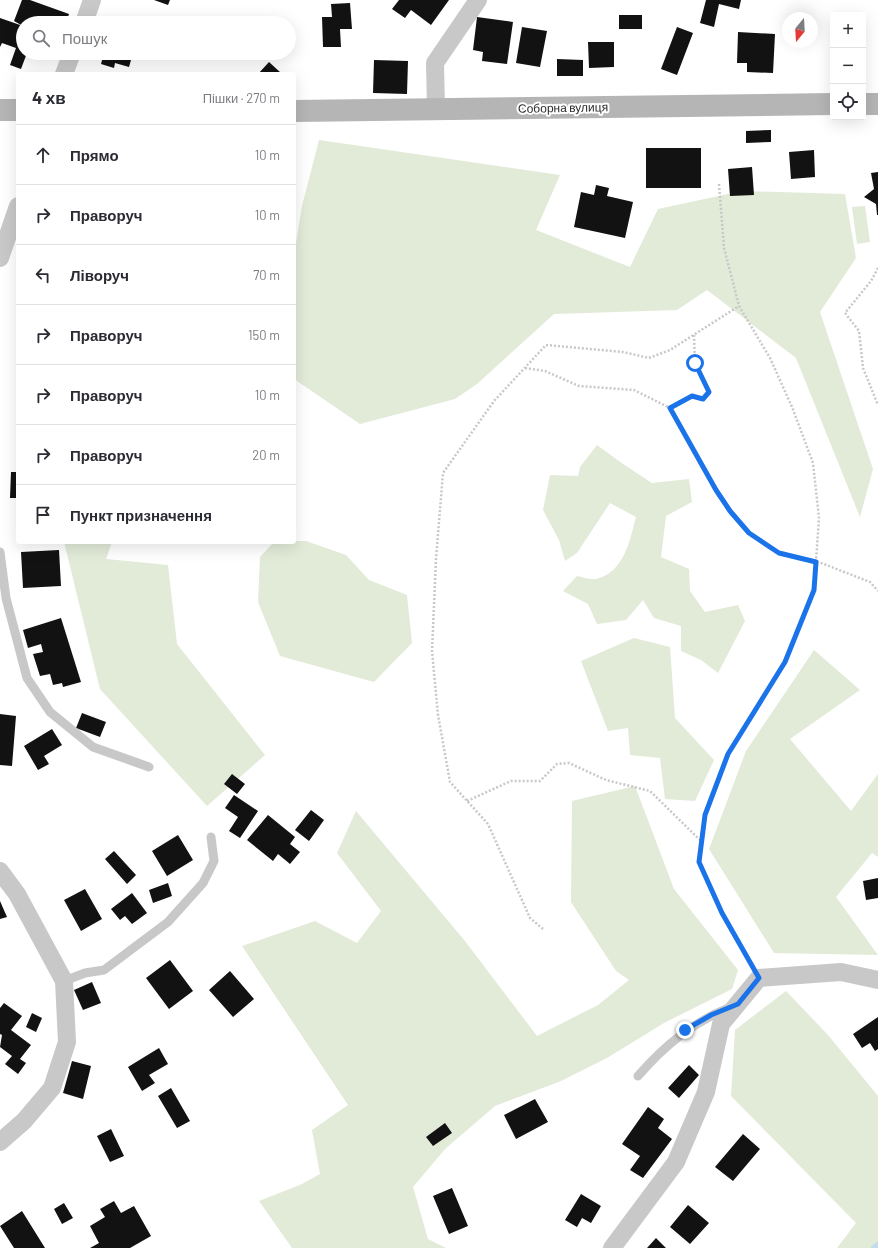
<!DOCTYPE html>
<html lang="uk">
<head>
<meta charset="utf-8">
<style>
  body { margin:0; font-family:Barlow,sans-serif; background:#f2f2f3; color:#2b2b33 }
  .controls { position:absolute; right:12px; top:12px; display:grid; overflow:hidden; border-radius:4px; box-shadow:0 4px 16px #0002 }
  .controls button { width:36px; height:36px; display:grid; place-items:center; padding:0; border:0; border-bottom:1px solid #e1e1e2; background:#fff; color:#2b2b33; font:20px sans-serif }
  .compass { position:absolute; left:782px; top:12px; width:36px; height:36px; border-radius:50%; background:#fff; box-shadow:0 4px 16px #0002; rotate:198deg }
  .stop { position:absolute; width:12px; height:12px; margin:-9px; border:3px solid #1a73e8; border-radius:50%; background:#fff }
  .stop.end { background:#1a73e8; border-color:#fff; box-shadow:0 1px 4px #0008 }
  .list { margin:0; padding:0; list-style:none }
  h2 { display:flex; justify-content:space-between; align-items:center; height:52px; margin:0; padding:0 16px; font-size:17px }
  h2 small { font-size:13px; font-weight:400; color:#7c7c81 }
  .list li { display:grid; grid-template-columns:26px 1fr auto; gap:12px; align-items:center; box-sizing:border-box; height:60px; padding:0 16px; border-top:1px solid #e1e1e2 }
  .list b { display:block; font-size:15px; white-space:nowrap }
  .list em { font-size:13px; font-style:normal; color:#7c7c81 }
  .icon { flex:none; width:22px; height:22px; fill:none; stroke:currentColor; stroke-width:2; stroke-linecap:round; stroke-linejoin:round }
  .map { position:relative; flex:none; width:878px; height:1248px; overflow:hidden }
  .search { position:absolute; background:#fff; box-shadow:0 4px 16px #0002; left:16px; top:16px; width:280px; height:44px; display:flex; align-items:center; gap:10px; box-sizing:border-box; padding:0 14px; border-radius:22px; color:#7c7c81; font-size:15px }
  .panel { position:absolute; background:#fff; box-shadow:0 4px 16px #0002; left:16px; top:72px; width:280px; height:472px; border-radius:4px }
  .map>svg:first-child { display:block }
</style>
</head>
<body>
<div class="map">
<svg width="878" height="1248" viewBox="0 0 878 1248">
  <rect width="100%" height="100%" fill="#fff"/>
  <path fill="#e2ead8" d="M319,140L560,175L536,230L630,267L658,209L742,191L845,194L856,258L820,312L873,469L860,517L796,358L707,290L677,310L554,314L477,384L455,399L360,424L294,379V255L302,206Z
    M865,206L870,242L857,244L852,207Z
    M597,445L623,464L652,483L689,479L692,502L666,516L661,557L689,569L690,591L705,612L738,605L745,621L718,673L701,660L681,651V626L654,618L643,600L626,620L597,624L588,604L563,591L577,576C582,577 591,580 596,579C624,573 630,540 636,517L610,503L577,553L565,561L559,540L543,510L550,475L578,476L580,467Z
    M294,541H306L346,555L369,580L407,595L412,643L374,682L280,656L258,602L260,557L274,542H294Z
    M64,542H112L106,559L168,565L177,644L265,755L207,806L100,689Z
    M634,638L670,647L675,718L714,760L695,801L665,799L660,758L630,755L628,728L608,731L581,661Z
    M814,650L860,690L790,739L851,811L878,774V857L872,853L836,897L878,955L774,953L709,849L746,751Z
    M635,786L674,889L738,970L732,989L664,1023L607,1058L561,1081L495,1106L445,1149L413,1187L428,1239L446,1248H292L259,1201L302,1184L320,1174L312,1130L348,1105L242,946L315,921L357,943L381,911L337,853L356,811L465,941L537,1036L598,1005L629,980L616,971L571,902L572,801Z
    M786,991L828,1035L878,1096V1248H837L856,1223L731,1096L735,1030Z"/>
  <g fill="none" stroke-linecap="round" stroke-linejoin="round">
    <path stroke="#c4dcea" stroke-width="6" d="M874,1248L878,1245"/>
  </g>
  <path fill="#121212" d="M22,0H30L69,14L66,23H23V26L14,21Z
    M154,0H170L168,5Z
    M399,0H449L431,25L411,10L405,18L392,9Z
    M706,0H741L739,9L719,4L714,27L700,23Z
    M350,3L352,29H340L341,47H323L322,17H332L331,4Z
    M619,15H642V29H619Z
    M477,17L513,22L507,64L482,61L483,52L473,50Z
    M0,18L23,26V53H27L21,69L10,65L16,48L2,43L0,47Z
    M522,27L547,31L540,67L516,63Z
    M677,27L693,33L677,75L661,69Z
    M738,32L775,34L773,73L747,72V63H737Z
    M588,42H614V67L589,68Z
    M104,53H133L129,67L115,63L114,68L101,64Z
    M557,59L583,60V76H557Z
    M374,60L408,61L407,94L373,93Z
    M269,62L281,73L280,74H258Z
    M91,72H124V74H91Z
    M771,130V142L746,143V131Z
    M646,148H701V188H646Z
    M814,150L815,177L791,179L789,152Z
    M752,167L754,195L730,196L728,169Z
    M878,172V215H877L876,204L864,197L874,189L871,173Z
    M596,185L609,188L607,196L633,202L625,238L574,227L581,192L594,195Z
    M11,472H18V498H10Z
    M59,550L61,586L23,588L21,552Z
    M61,618L81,682L63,687L62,683L53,685L50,674L40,676L33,654L43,652L41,644L28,648L23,630Z
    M82,713L106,722L100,737L76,728Z
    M0,714L16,716L12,766L0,765Z
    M52,729L62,745L44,756L49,764L38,770L24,746Z
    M232,774L245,784L237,794L224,784Z
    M234,795L258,811L240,838L229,831L238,817L225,808Z
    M311,810L324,820L309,841L295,830Z
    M268,815L295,837L290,844L300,852L290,864L278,854L273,861L247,840Z
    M178,835L193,860L167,876L152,851Z
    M114,851L136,875L127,884L105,859Z
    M878,878V898L866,900L863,881Z
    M168,883L172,896L153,903L149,890Z
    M85,889L102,919L81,931L64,900Z
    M132,893L147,913L132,924L125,916L120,920L111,909Z
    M0,901L7,917L0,919Z
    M170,960L193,991L169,1009L146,978Z
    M230,971L254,999L233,1017L209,990Z
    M92,982L101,1003L83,1010L74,990Z
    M4,1003L22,1016L11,1030L31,1045L20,1059L26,1063L18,1074L5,1064L12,1056L0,1047L2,1035L0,1034V1008Z
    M32,1013L42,1018L36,1032L26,1027Z
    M878,1017V1049L875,1051L870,1043L862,1048L853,1034Z
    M159,1048L168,1064L149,1075L155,1083L142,1091L128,1067Z
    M72,1061L91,1066L83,1099L63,1093Z
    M689,1065L699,1075L679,1098L668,1088Z
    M171,1088L190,1121L177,1128L158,1096Z
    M535,1099L548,1122L516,1139L504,1115Z
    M648,1107L664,1119L658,1128L672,1139L643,1178L630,1170L640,1156L622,1144Z
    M445,1123L452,1133L433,1146L426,1137Z
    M111,1129L124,1156L110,1162L97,1136Z
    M743,1134L760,1149L733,1181L715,1167Z
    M452,1188L468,1226L449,1234L433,1196Z
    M581,1194L601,1206L591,1223L582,1218L577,1227L565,1220Z
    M114,1201L121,1213L134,1206L151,1236L130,1248H90L99,1243L90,1226L105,1217L100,1209Z
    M64,1203L73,1218L62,1224L54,1209Z
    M688,1205L709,1223L690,1244L670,1227Z
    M22,1211L45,1248H14L0,1226Z
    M656,1238L666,1248H647Z"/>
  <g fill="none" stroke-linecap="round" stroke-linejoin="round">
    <path stroke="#c8c8c8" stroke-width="2.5" stroke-dasharray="2 2" stroke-linecap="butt" d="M719,184L724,248L739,306L770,358L792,407L813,463L819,518L814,590L785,662L728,754L705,815L699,862L722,913L750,962
      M878,268L871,281L845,313L859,331L863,368L878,405
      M525,368L545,371L579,386L634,390L670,408L716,490L730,511L749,533L779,553L816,561L870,582L878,591
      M670,408L692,396L703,399L709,392L695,363L694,335
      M467,801L511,781H540L557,764L569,763L606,780L650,791L702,842
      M543,929L530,918L488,824L450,782L438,715L432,651L436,559L443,473L494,401L546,345L623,352L649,358L670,350L739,306"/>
    <path stroke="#c8c8c8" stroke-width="9" d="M0,552L6,598L27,678L50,712L93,747L149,767
      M64,981L85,973L104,970L168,922L203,883L214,861L211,837
      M638,1076C665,1045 693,1022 731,1007"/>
    <path stroke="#c8c8c8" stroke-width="18" d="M84,23L92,0
      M64,74L72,53
      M436,108L435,63L478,0
      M0,258L18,206
      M0,871L17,894L64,981L67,1042L52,1088L24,1121L0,1142
      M612,1248L676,1162L706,1092L721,1024L759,978L841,972L878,980"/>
    <path stroke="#b5b5b5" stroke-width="22" d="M863,104H878
      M0,110H18
      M294,111L833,104"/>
  </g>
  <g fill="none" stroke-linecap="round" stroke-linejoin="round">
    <path stroke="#1a73e8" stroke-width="5" d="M685,1030L711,1015L738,1004L759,978L722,913L699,862L705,815L728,754L785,662L814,590L816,562L779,553L749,533L730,511L716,490L670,408L692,396L703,399L709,392L695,363"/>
  </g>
  <g text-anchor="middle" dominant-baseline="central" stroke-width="4" stroke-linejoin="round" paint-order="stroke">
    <g font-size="12" fill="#2b2b2b" stroke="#fff">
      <text transform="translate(563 107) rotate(-1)">Соборна вулиця</text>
    </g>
  </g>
</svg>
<div class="controls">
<button>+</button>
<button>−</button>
<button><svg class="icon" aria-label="locate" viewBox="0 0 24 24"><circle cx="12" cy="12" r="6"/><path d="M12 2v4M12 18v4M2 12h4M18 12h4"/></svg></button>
</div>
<svg class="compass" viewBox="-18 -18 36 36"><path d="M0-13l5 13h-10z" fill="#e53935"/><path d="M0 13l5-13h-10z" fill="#7c7c81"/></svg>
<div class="stop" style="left:695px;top:363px"></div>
<div class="stop end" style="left:685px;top:1030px"></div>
<div class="search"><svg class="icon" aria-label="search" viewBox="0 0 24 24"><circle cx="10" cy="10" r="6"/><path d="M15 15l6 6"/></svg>Пошук</div>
<section class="panel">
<h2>4 хв<small>Пішки · 270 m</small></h2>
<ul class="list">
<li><svg class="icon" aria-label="ahead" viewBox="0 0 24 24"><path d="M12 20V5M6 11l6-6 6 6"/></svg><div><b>Прямо</b></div><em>10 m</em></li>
<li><svg class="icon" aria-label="right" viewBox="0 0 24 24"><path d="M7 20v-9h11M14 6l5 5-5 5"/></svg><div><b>Праворуч</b></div><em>10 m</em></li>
<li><svg class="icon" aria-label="left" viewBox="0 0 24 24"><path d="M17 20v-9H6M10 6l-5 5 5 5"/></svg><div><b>Ліворуч</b></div><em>70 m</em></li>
<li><svg class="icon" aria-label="right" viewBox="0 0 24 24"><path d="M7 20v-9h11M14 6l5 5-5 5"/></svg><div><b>Праворуч</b></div><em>150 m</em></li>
<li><svg class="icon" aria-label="right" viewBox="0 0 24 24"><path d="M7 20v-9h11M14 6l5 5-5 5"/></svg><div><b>Праворуч</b></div><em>10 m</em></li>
<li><svg class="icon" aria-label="right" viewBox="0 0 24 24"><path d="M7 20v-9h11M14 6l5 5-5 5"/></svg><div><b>Праворуч</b></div><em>20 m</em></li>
<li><svg class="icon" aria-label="arrive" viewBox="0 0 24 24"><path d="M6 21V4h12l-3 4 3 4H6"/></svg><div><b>Пункт призначення</b></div></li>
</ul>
</section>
</div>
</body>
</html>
